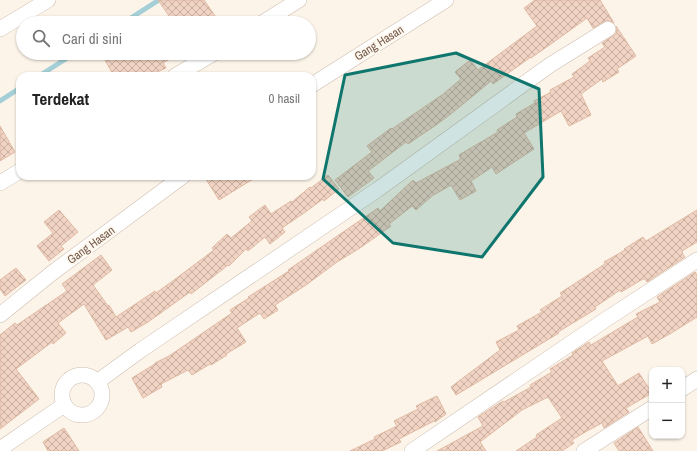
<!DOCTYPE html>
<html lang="id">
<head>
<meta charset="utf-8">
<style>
  body { margin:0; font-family:"Archivo Narrow",sans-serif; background:#f6f6f6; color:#222 }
  .controls { position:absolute; right:12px; bottom:12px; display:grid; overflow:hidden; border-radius:8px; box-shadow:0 1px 3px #0004 }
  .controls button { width:36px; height:36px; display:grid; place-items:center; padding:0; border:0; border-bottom:1px solid #e0e0e0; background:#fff; color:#222; font:20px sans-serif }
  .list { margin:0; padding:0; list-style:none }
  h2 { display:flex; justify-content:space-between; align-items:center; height:52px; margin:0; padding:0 16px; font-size:17px }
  h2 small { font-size:13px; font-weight:400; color:#767676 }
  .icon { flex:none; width:22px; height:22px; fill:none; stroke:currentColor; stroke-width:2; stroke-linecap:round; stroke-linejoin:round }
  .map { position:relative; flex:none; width:697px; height:451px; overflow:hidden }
  .search { position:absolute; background:#fff; box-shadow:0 1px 3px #0004; left:16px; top:16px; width:300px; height:44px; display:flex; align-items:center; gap:10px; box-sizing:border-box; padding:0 14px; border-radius:22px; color:#767676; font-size:15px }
  .panel { position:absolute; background:#fff; box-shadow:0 1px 3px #0004; left:16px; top:72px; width:300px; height:108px; border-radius:12px }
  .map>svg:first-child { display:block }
</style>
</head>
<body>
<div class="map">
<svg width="697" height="451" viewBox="0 0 697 451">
  <defs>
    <pattern id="building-cross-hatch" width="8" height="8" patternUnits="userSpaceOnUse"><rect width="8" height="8" fill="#f0d3c2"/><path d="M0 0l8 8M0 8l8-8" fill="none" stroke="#c7aea0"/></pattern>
  </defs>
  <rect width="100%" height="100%" fill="#fcf4e9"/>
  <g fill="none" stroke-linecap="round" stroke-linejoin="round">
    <path stroke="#a4cfd6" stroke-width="5" d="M123,23L159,0
      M39,76L75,53
      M0,101L20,88"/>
  </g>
  <path fill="url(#building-cross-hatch)" stroke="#e1baa3" d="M158,0H204L220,23H174Z
    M535,0H600L614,23L607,20L593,28L587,18L551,44L531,58V57L493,84L491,81L452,113L436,125L408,144L406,142L368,171L374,178L348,197L335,180L372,152L367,146L391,128L392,129L442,95L461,79L455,72L470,60L478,70L537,26L524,8Z
    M616,26L636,56L617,69L619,72L603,82L602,79L581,94L591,115L569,126L561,111L524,133L534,149L496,174L492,167L471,181L476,191L460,200L451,185L432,196L416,210L412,206L389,224L391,226L360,248L337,262L306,285L275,305L278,310L264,319L260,313L237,328L246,342L226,354L227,355L211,365L210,364L192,375L188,370L161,384L162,387L143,398L132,378L155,364V363L169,356L232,313L230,310L249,298L248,297L289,271L288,270L378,208L380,211L413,180L416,183L461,159L459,155L498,132L497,130L517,117L516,114L535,103L534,101L551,92L550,90L574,77L572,74L590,61L588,58L605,47L602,43L616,34Z
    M101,53H180L163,63L166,68L148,76H114Z
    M0,126L15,152L0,161Z
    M328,175L339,189L324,201L323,199L304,213L282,228L285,232L270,244L265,237L248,251L246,249L229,266L228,265L191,294L190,292L148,322L131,332L128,327L106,340L84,304L58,323L66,333L53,344L52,342L16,369L39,399L0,429V335L15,323L17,325L67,291L62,284L101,255L112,270L93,285L108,306L109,305L116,317L155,291L156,293L174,280L214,250L212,248L227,234L231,238L252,221L249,217L265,205L271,214L291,201L292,202L310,187L311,188Z
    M204,176H258L219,200Z
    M59,210L78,232L61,246L64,249L49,261L37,246L53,233L44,222Z
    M697,210V242L682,251L683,252L682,253L685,257L647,282L645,279H643L621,292L620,290L595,307L596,309L558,332L559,333L456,395L451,387L500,350L496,342L519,330L517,326L542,312L540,310L562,296L560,293L605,264L604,262L625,250L624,249L643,237L646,241Z
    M16,268L26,280L5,296L0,289V280Z
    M695,272L697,275V317L673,332L652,344L648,336L602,361L618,386L639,373L652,393L626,408L629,412L604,428L602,423L587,431L572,440L574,443L562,451H516L537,437L536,435L562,418L548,397L522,410L480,442L486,451H437L483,426L478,417L503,401L504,402L531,387L530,385L552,372L550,369L573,355L572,353L589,342L591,345L638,317L636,314L660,302L657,297Z
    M437,396L446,414L435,422L434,421L399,439L401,442L382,451H350L375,439L374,437L397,426L394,421L418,409L416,406Z
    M638,427L653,451H619L614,443Z
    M64,428L79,451H48L43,442Z"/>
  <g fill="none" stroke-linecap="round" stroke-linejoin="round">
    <defs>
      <path id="street" d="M262,23L299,0
        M0,29L48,0
        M175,76L214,53
        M312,85L446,0
        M0,183L20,171
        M0,315L52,273L183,176
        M62 395a20 20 0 1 1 40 0a20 20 0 1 1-40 0Z
        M97,382L141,350L377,190L550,65L608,29
        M682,389L697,379
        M0,449L64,405
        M412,451L605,320L697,260
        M584,451L652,408"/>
    </defs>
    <use href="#street" stroke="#cdbcaf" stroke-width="16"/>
    <use href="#street" stroke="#fff" stroke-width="15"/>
  </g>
  <path fill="#0f766e" fill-opacity="0.2" stroke="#0f766e" stroke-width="3" stroke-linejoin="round" d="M456,53L539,89L543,177L482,257L393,243L323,179L345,75Z"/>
  <g text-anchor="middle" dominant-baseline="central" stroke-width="4" stroke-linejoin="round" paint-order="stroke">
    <g font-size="12" fill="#755b4d" stroke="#fef8ef">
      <text transform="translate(379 43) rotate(-32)">Gang Hasan</text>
      <text transform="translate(91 245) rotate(-36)">Gang Hasan</text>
    </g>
  </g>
</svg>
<div class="controls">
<button>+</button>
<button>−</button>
</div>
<div class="search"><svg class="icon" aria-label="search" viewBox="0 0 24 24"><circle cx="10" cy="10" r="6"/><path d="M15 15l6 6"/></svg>Cari di sini</div>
<section class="panel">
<h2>Terdekat<small>0 hasil</small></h2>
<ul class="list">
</ul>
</section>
</div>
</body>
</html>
